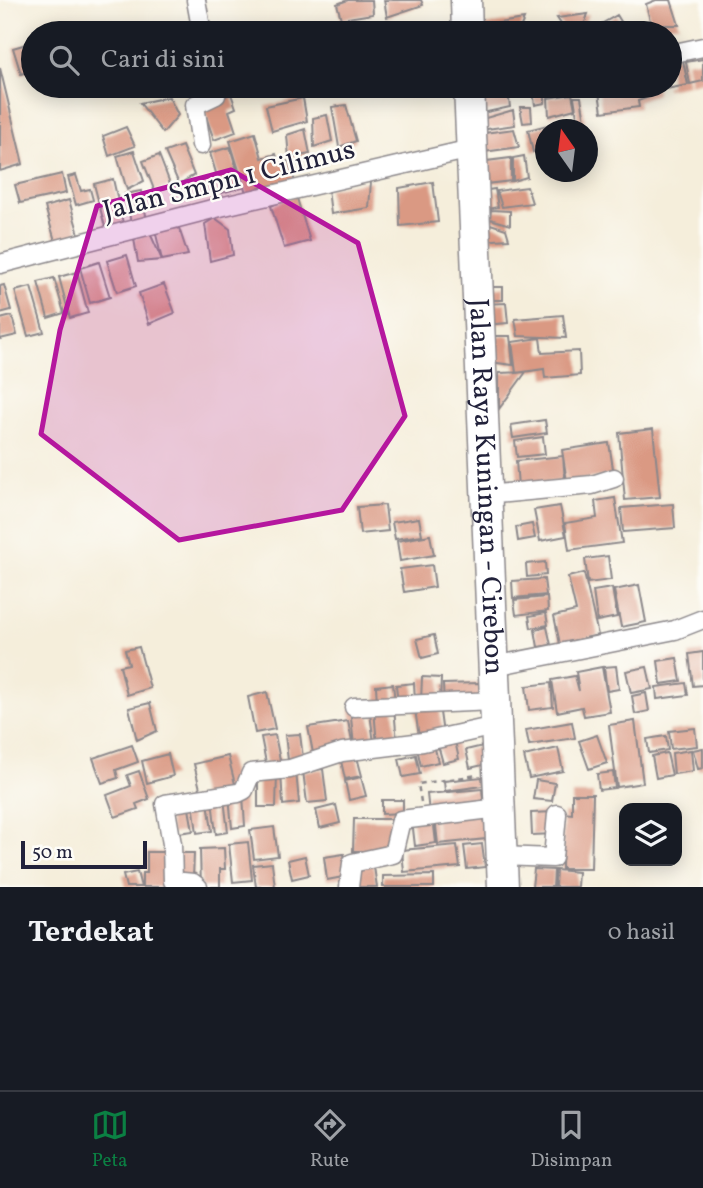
<!DOCTYPE html>
<html lang="id">
<head>
<meta charset="utf-8">
<style>
  body { margin:0; font-family:Vollkorn,serif; background:#242831; color:#f1f3f6 }
  .controls { position:absolute; right:21px; bottom:21px; display:grid; overflow:hidden; border-radius:14px; box-shadow:0 4px 18px #0003 }
  .controls button { width:63px; height:63px; display:grid; place-items:center; padding:0; border:0; border-bottom:2px solid #363941; background:#171b24; color:#f1f3f6; font:35px sans-serif }
  .compass { position:absolute; left:535px; top:119px; width:63px; height:63px; border-radius:50%; background:#171b24; box-shadow:0 4px 18px #0003; rotate:346deg }
  .scale { position:absolute; left:21px; bottom:18px; width:126px; box-sizing:border-box; padding-left:7px; border:4px solid #22223b; border-top:0; font-size:19px; line-height:24px; white-space:nowrap; color:#22223b; -webkit-text-stroke:5px #fdfcf7; paint-order:stroke }
  .list { margin:0; padding:0; list-style:none }
  h2 { display:flex; justify-content:space-between; align-items:center; height:91px; margin:0; padding:0 28px; font-size:30px }
  h2 small { font-size:23px; font-weight:400; color:#9ea1a6 }
  .icon { flex:none; width:38px; height:38px; fill:none; stroke:currentColor; stroke-width:2; stroke-linecap:round; stroke-linejoin:round }
  .map { position:relative; flex:none; width:703px; height:887px; overflow:hidden }
  .search { position:absolute; background:#171b24; box-shadow:0 4px 18px #0003; left:21px; right:21px; top:21px; height:77px; display:flex; align-items:center; gap:18px; box-sizing:border-box; padding:0 24px; border-radius:38px; color:#9ea1a6; font-size:26px }
  .sheet { height:203px; background:#171b24 }
  nav { display:flex; justify-content:space-around; align-items:center; box-sizing:border-box; height:98px; border-top:2px solid #363941; background:#171b24; font-size:19px; color:#9ea1a6 }
  nav a { display:grid; justify-items:center; gap:4px }
  nav .on { color:#0b8043 }
  .map>svg:first-child { display:block }
</style>
</head>
<body>
<div class="map">
<svg width="703" height="887" viewBox="0 0 703 887">
  <rect width="100%" height="100%" fill="#fdfcf7"/>
  <filter id="ink" filterUnits="userSpaceOnUse"><feTurbulence type="fractalNoise" baseFrequency=".0143" numOctaves="2"/><feDisplacementMap in="SourceGraphic" scale="14" xChannelSelector="R" yChannelSelector="G"/><feConvolveMatrix kernelMatrix="1 2 1 2 8 2 1 2 1" color-interpolation-filters="sRGB"/></filter>
  <filter id="wash" filterUnits="userSpaceOnUse"><feTurbulence type="fractalNoise" baseFrequency=".00686" numOctaves="4" result="noise"/><feDisplacementMap in="SourceGraphic" scale="28" xChannelSelector="R" yChannelSelector="G"/><feGaussianBlur stdDeviation="1.57" result="paint"/><feColorMatrix in="noise" values="0 0 0 0 0 0 0 0 0 0 0 0 0 0 0 0 0 1.4 0 .05"/><feComposite in="paint" operator="in"/></filter>
  <g filter="url(#wash)">
    <rect width="100%" height="100%" fill="#f5eedb"/>
    <g id="blocks">
      <path fill="#da9983" d="M348,0H372L373,14L341,19L337,4Z
        M384,0H421L423,5L387,17Z
        M656,0H671L679,25H651L646,4Z
        M588,14L581,33H567L557,18Z
        M617,15L628,33H605L603,23Z
        M524,19L518,33H474L473,27Z
        M33,42V70L21,74L13,48Z
        M682,56L688,85L666,89V86H670V59Z
        M703,59V81L690,84L686,62Z
        M0,68L23,164L0,171Z
        M192,86H210L213,93L198,100Z
        M291,86H320L321,87L292,94Z
        M507,86L510,107L478,114L476,94Z
        M598,86H656L657,94L638,101L639,107L602,112Z
        M545,91V103L535,105L533,92Z
        M231,94L236,108L229,111L236,132L214,140L202,104Z
        M572,94L575,109L549,116L548,98Z
        M169,97L178,115L163,133L140,103Z
        M574,97H581L585,121L578,122Z
        M303,98L307,121L272,131L266,106Z
        M346,105L356,141L339,147L332,107Z
        M520,107H531L532,122L523,123Z
        M513,110L515,125L480,130L479,120Z
        M327,115L332,141L314,147L313,118Z
        M556,123L559,130H545V146L533,152L528,130Z
        M126,127L135,146L109,156L103,136Z
        M305,129L310,154L289,158L287,135Z
        M514,129L519,147L476,153L477,134Z
        M255,133L262,158L276,154L279,164L289,161L295,182L247,196L230,141Z
        M182,146L194,175L179,184L165,152Z
        M230,147L242,187L222,193L210,153Z
        M134,151L144,181L127,190L117,156Z
        M159,155L171,186L155,192L143,161Z
        M524,156L527,177L513,181V158Z
        M511,158V181L477,185L479,162Z
        M62,174L66,193L20,203L15,185Z
        M76,175L81,191L90,189L93,200L76,205L68,177Z
        M113,179L123,223L105,227L94,184Z
        M371,181L369,208L331,214L328,189Z
        M433,182L438,222L400,226L399,188Z
        M527,187L532,203L502,207L497,191Z
        M495,189L498,207L476,211L475,192Z
        M141,191L147,220L131,223L125,194Z
        M296,195L310,241L284,248L271,206Z
        M69,200L80,238L56,244L45,207Z
        M491,210L510,211V225L490,219Z
        M215,218L230,229L233,255L210,261L205,224Z
        M481,221L506,229L509,239L479,241Z
        M179,228L188,255L162,260L155,230Z
        M150,233L162,260L138,262L134,239Z
        M127,255L136,286L117,292L107,261Z
        M99,262L110,297L90,303L80,268Z
        M77,272L88,313L70,318L59,277Z
        M54,278L64,313L48,318L38,282Z
        M164,284L175,313L149,324L139,293Z
        M4,285L11,310L0,313V286Z
        M31,287L44,332L28,336L15,291Z
        M481,287H503V300H481Z
        M506,303L508,323L484,325L482,304Z
        M563,315L566,338L518,336L515,319Z
        M12,316L17,335L0,339V319Z
        M485,336H510L513,365L490,362Z
        M540,338L542,353L579,351L580,375L545,378L544,369L516,373L512,342Z
        M526,372L499,409V373Z
        M545,420L547,433L513,438L511,425Z
        M653,429L660,497L625,500L619,433Z
        M543,437L545,454L517,457L515,441Z
        M609,443L614,475L567,482L562,450Z
        M563,456L565,481L518,486L516,461Z
        M615,498L622,543L569,550L565,523L597,518L595,501Z
        M673,504L675,528L623,532L621,508Z
        M385,505L388,531L360,534L357,507Z
        M560,506L566,536L540,541L534,510Z
        M419,518L422,535L395,539L392,522Z
        M532,524L535,538L518,541L516,527Z
        M430,535L434,555L400,561L397,541Z
        M608,556L611,580L588,583L585,559Z
        M545,562L546,575L527,577L526,564Z
        M432,565L435,587L404,592L400,569Z
        M584,573L598,635L560,644L554,616L576,611L568,577Z
        M544,579L546,595L513,598L512,581Z
        M639,585L646,622L621,627L614,590Z
        M612,588L617,617L597,621L593,591Z
        M547,597L548,611L516,615L514,600Z
        M546,613L548,625L531,628L529,616Z
        M547,627L551,645L538,647L535,630Z
        M434,635L438,654L422,658L417,639Z
        M139,647L150,688L127,695L120,666L129,664L125,650Z
        M703,652V685L693,686L689,654Z
        M677,658L681,681L661,684L658,661Z
        M616,666L619,689L607,691L604,667Z
        M602,667L610,712L584,716L582,707L557,712L552,680L575,676L579,691L576,672Z
        M647,667L652,689L631,693L626,671Z
        M422,677L441,678L440,702L421,701Z
        M414,683L415,701L398,703L396,685Z
        M480,683V701L444,703L443,684Z
        M551,683L553,707L529,710L526,686Z
        M686,683L688,695L657,699L656,687Z
        M393,684L395,702L377,703L376,686Z
        M267,692L275,729L255,733L248,697Z
        M646,693L649,711L635,714L632,696Z
        M150,703L157,731L137,740L129,708Z
        M439,705L443,734L419,737L415,709Z
        M369,706L374,743L354,745L350,709Z
        M394,707L397,743L377,745L374,709Z
        M348,721L353,747L313,753L308,727Z
        M635,721L643,783L617,787L609,725Z
        M572,722L575,738L529,745L526,730Z
        M695,728L697,746L671,749L669,731Z
        M300,734L303,758L288,760L285,735Z
        M275,735L281,765L267,768L261,737Z
        M597,735L607,763L589,769L579,741Z
        M666,736L668,750L649,753L647,739Z
        M455,741L459,759L443,763L438,745Z
        M434,744L438,762L421,766L417,748Z
        M132,745L138,762L116,770L118,778L102,783L93,758Z
        M483,746L487,764L470,768L466,750Z
        M558,748L563,771L529,778L524,756Z
        M703,748V768L698,769L693,750Z
        M691,750L693,771L674,774L672,753Z
        M667,753L672,775L656,778L652,756Z
        M168,754L173,776L147,783L142,761Z
        M416,755L420,774L403,777L399,759Z
        M228,756L236,788L202,797L194,764Z
        M357,757L362,776L345,779L341,761Z
        M323,769L327,801L307,803L303,771Z
        M139,771L149,799L136,804L138,809L115,817L107,795L131,786L127,775Z
        M296,771L299,803L283,805L281,773Z
        M613,772L615,788L599,790L597,774Z
        M258,774H277L276,807H258Z
        M361,777L366,796L349,800L345,781Z
        M482,777L483,786L445,791L444,781Z
        M536,780L555,783L552,801L533,799Z
        M482,789L484,809L429,813L427,794Z
        M572,794H593L591,869H562L563,813L572,814Z
        M243,795L245,826L232,828L229,796Z
        M224,799L228,832L216,834L212,800Z
        M382,800H403V813L382,814Z
        M208,801L212,831L197,833L193,803Z
        M188,803L193,831L171,834L167,806Z
        M336,805L340,823L320,828L316,810Z
        M484,812L486,839L438,844L435,817Z
        M554,812L555,834L532,835L531,813Z
        M433,818L436,843L415,846L412,820Z
        M354,819H391V851H353Z
        M274,827L278,856L254,859L250,830Z
        M248,842L252,880L233,882L229,844Z
        M482,844L485,867L467,869L464,846Z
        M457,845L460,867L404,872L402,850Z
        M224,848L225,869H220V887H201L200,849Z
        M147,852H171L166,868V887H142V873H147Z
        M174,853H194L193,879H174Z
        M344,854L348,876L327,880L324,857Z
        M305,856L309,875L292,879L288,860Z
        M373,860L377,887H358L354,863Z
        M272,863L275,887H256L253,865Z
        M534,869L554,870L553,887H532Z
        M556,870L578,872L577,887H555Z
        M137,872L141,887H126L123,875Z
        M434,875V887H383V876Z"/>
    </g>
  </g>
  <g filter="url(#ink)">
    <use href="#blocks" fill-opacity="0" stroke="#8c888b" stroke-width="2"/>
    <g fill="none" stroke-linecap="round" stroke-linejoin="round">
      <defs>
        <path id="minor" d="M196,0L202,33
          M670,54L703,47
          M201,145L195,105L216,95L215,86
          M0,264L220,207L471,149
          M485,495L592,485L614,478
          M494,666L675,630L703,619
          M354,707L495,701
          M501,856L553,858L557,814
          M198,887L193,883L173,881L172,844L165,804L238,793L244,790L251,773L290,769L342,752L423,742L495,726
          M349,887L352,863L393,854L401,820L499,808"/>
        <g id="trunk">
          <path d="M466,0L467,33"/>
          <path id="s1" d="M469,86L503,887"/>
        </g>
      </defs>
      <use href="#minor" stroke="#8c888b" stroke-width="21"/>
      <use href="#trunk" stroke="#8c888b" stroke-width="33"/>
      <path stroke="#8c888b" stroke-width="2.5" stroke-dasharray="5 5" stroke-linecap="butt" d="M421,802L418,784L477,775"/>
      <use href="#minor" stroke="#fff" stroke-width="18"/>
      <use href="#trunk" stroke="#fff" stroke-width="30"/>
    </g>
  </g>
  <path fill="#b5179e" fill-opacity="0.2" stroke="#b5179e" stroke-width="5" stroke-linejoin="round" d="M231,170L358,243L405,416L342,510L179,540L41,434L60,330L97,206Z"/>
  <g text-anchor="middle" dominant-baseline="central" stroke-width="5" stroke-linejoin="round" paint-order="stroke">
    <g font-size="28" fill="#22223b" stroke="#fdfcf7">
      <text transform="translate(229 181) rotate(-14)">Jalan Smpn 1 Cilimus</text>
      <text stroke="none"><textPath href="#s1" startOffset="401">Jalan Raya Kuningan - Cirebon</textPath></text>
    </g>
  </g>
</svg>
<div class="controls">
<button><svg class="icon" aria-label="layers" viewBox="0 0 24 24"><path d="M12 4l9 5-9 5-9-5zM3 14l9 5 9-5"/></svg></button>
</div>
<svg class="compass" viewBox="-18 -18 36 36"><path d="M0-13l5 13h-10z" fill="#e53935"/><path d="M0 13l5-13h-10z" fill="#9ea1a6"/></svg>
<div class="scale">50 m</div>
<div class="search"><svg class="icon" aria-label="search" viewBox="0 0 24 24"><circle cx="10" cy="10" r="6"/><path d="M15 15l6 6"/></svg>Cari di sini</div>
</div>
<section class="sheet">
<h2>Terdekat<small>0 hasil</small></h2>
<ul class="list">
</ul>
</section>
<nav>
<a class="on"><svg class="icon" aria-label="map" viewBox="0 0 24 24"><path d="M3 6l6-2 6 2 6-2v14l-6 2-6-2-6 2zM9 4v14M15 6v14"/></svg>Peta</a>
<a><svg class="icon" aria-label="directions" viewBox="0 0 24 24"><path d="M12 3l9 9-9 9-9-9zM9 14v-3h6M13 9l2 2-2 2"/></svg>Rute</a>
<a><svg class="icon" aria-label="saved" viewBox="0 0 24 24"><path d="M7 4h10v16l-5-4-5 4z"/></svg>Disimpan</a>
</nav>
</body>
</html>
